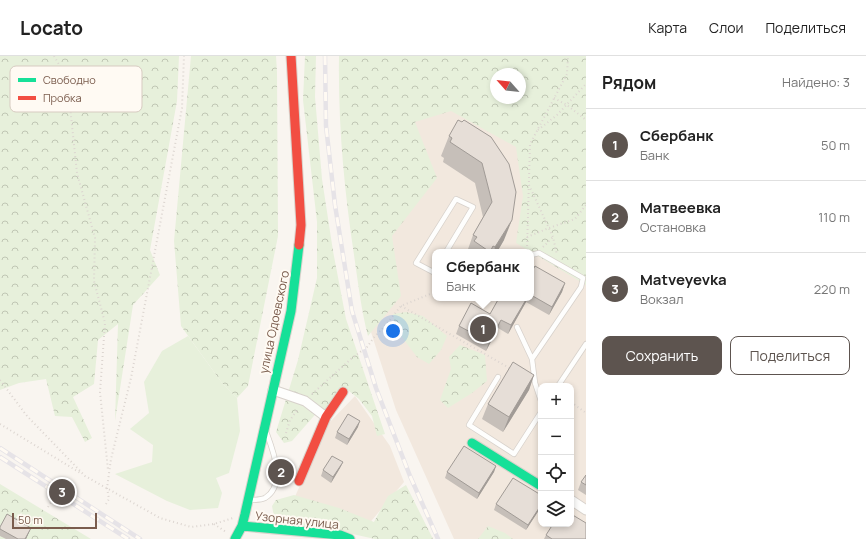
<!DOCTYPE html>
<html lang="ru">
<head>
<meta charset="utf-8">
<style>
  body { margin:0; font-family:Manrope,sans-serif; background:#f6f6f6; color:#222 }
  .controls { position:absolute; right:12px; bottom:12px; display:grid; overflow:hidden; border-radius:8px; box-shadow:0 2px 6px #0003 }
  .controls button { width:36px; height:36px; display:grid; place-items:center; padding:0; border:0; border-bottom:1px solid #e0e0e0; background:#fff; color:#222; font:20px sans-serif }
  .compass { position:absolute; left:490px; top:12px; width:36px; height:36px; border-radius:50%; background:#fff; box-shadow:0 2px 6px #0003; rotate:297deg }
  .scale { position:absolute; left:12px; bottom:10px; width:85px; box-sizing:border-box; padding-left:4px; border:2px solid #7a5c4d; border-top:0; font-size:11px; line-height:14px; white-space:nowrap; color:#7a5c4d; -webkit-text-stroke:3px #fffaf3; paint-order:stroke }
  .you { position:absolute; left:393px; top:275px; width:14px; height:14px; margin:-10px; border:3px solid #fff; border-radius:50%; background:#1a73e8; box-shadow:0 0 0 6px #1a73e833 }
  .badge { display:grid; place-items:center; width:26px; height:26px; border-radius:50%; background:#5d544f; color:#fff; font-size:13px; font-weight:700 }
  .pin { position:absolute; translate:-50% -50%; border:2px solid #fff; box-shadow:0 1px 4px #0006 }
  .popup { position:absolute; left:432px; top:193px; width:102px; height:52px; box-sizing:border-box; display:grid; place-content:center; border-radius:8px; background:#fff; filter:drop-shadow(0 1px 3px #0005); font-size:13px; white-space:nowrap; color:#767676 }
  .popup b { font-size:15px; color:#222 }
  .popup::after { content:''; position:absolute; left:50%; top:100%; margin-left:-8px; border:8px solid transparent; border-top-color:#fff }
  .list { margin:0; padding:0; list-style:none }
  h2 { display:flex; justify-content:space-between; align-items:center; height:52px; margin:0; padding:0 16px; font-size:17px }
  h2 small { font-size:13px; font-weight:400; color:#767676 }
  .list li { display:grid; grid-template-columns:26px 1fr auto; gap:12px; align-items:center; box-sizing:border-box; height:72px; padding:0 16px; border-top:1px solid #e0e0e0 }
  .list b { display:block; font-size:15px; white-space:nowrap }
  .list p { margin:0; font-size:13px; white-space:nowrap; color:#767676 }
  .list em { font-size:13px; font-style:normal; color:#767676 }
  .actions { display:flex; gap:8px; padding:12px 16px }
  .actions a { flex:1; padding:9px 0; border:1px solid #5d544f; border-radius:8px; text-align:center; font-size:14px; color:#5d544f }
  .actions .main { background:#5d544f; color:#fff }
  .icon { flex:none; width:22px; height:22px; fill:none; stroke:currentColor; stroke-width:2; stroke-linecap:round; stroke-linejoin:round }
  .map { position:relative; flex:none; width:586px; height:483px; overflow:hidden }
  header { display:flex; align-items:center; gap:24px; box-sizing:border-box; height:56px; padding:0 20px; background:#fff; border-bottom:1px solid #e0e0e0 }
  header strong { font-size:19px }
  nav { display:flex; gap:22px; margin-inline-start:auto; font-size:14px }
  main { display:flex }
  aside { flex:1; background:#fff }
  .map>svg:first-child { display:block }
</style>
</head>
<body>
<header>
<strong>Locato</strong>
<nav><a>Карта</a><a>Слои</a><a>Поделиться</a></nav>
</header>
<main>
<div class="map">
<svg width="586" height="483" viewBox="0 0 586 483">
  <defs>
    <pattern id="forest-crowns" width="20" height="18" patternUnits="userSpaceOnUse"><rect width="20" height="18" fill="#e7f0db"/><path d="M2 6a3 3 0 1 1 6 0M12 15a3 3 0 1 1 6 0" fill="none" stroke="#c0c6b4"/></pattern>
  </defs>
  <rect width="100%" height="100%" fill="#f9f5f0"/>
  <path fill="#f2e8de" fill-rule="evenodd" d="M454,47L527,92L586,220V483H454L396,354L370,273L406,64ZM435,196H531V242H435ZM541,330H571V468H541Z
    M355,340L390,390L404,426L362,476L293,445L327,369Z"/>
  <path fill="#e7f0db" d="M188,280L222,327L237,342L240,375L229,417L216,422L222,437L218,452L190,454L167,445L115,418L152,406L153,389L130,373L149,357L144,326L162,295Z"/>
  <path fill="url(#forest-crowns)" fill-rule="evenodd" d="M0,0H179L177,45L150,194L160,219L133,249L115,365L118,268L98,284L94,328L73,341L92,382L85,386L72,361L55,360L46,323L19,327L0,334Z
    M191,0H276L277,16L278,180L248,330L237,342L222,327L181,270L174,185Z
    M305,0H316L315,41L322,123L333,195L346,263L385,378L377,380L372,360L359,343L344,331L328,357L320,353L292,385L284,387L276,376L298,304L317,222V166L303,44Z
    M339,0H586V229L516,187L523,140L516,91L451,55L415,66L437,122L392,180L401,240L368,280C361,253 358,226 354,199C344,132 338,68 339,0ZM496,18H520V42H496Z
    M406,256L423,260L447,280L441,294L429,308L417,301L395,272L393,258Z
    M460,289L485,299L487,325L472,337L448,352L440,344L451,313L449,301Z
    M0,428L91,483H0Z
    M406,429L433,483H375L330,473L275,466L272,450L276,444L294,439L339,452L374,466L388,440Z
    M488,470L505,477L513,483H478Z"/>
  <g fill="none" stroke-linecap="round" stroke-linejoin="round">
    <defs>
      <path id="lane" d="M531,199L539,197L583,222L581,231L532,303
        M435,217L416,207L456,143L473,151L446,196
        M517,271L532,303L535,327L541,345
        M498,321L469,369L514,398L541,356
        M558,330L586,288
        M249,444C254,444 261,444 265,442C286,429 274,397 267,378"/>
      <path id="street" d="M273,334L305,345L326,361
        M571,444L586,454"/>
      <path id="fast" d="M472,387L541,430
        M242,470L340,479L350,483
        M235,483L242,470L245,458L291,255L299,189"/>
      <path id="jam" d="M291,0L301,169L299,189
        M299,425L326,361L343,336"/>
    </defs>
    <use href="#lane" stroke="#d7d1cb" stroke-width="6"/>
    <use href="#street" stroke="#d7d1cb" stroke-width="11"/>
    <use href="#fast" stroke="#d9d2cb" stroke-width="11"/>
    <use href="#jam" stroke="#d9d2cb" stroke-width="11"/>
    <path stroke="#dcd5d0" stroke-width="2" stroke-dasharray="1 3" stroke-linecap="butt" d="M54,0L67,22L77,117L95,182L94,225L105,267L100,336L108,414
      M554,42L567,49L586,64
      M538,74L557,59L586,28
      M529,129L553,181L557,199
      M527,181L549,172L575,163L586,149
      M543,191L553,181
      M527,194L530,88L567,18L568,0
      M401,250L511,313
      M0,324L27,360L85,420L160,462L191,471L214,468L233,462
      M312,338L352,302L367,291L375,280L384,271L401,250L435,236
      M571,346L586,357
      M0,368L82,418
      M286,377L290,364L298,353
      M106,448L109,443L107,432L111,403L131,322L182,52L184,0
      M48,451L51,446
      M214,468L226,476"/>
    <use href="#lane" stroke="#fefefd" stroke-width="4.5"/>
    <use href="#street" stroke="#fefefd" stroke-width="9"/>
    <use href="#fast" stroke="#16e098" stroke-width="9"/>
    <use href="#jam" stroke="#f24e42" stroke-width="9"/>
    <defs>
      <path id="rail" d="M325,0L326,70L335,149L352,255L376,332L410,420L438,483
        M0,392L140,483
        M0,401L128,483"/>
    </defs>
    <use href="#rail" stroke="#e6e3e7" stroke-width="4.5"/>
    <use href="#rail" stroke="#fffaf3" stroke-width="3" stroke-dasharray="9" stroke-linecap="butt"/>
  </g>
  <path fill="#c6bfb9" d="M462,66L491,81L504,184L497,196H467L473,179L483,161L475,127L443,106L444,102L441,100L449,80Z
    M531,217L565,227L562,236L549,259L526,246L508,278L498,272L486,295L456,278L459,270L490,258L499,242H531Z
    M534,319L529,334L503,376L482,363L488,348Z
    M358,371L347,389L335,382L337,376Z
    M343,406L340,412L331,427L321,420L323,414Z
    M496,410L494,416L477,443L445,422L447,416Z
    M586,419V439L578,434L581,426Z
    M541,439V451L526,474L494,454L496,448Z
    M0,471L31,472L26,483H6L0,480Z
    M546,479L586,483H544Z"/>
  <path fill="#a19b96" d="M512,164L504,184L497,196H494L495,191Z
    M565,227L562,236L549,259L552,251Z
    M527,242L526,246L508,278L511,269Z
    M501,264L498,272L486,295L489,286Z
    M534,319L529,334L503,376L509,361Z
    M360,365L358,371L347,389L349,383Z
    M343,406L340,412L331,427L333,421Z
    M496,410L494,416L477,443L479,437Z
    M541,449V451L526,474L528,469Z
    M31,472L26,483H25Z"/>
  <path fill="#e6ded7" stroke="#a19b96" d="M458,64L462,66L464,64L491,81L509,108L516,136L512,164L495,191L493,190L490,196L474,185L477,181L473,179L492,146L482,107L450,86L452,82L449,80Z
    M535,210L565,227L552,251L531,239V217Z
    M499,242H527L511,269L501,264L489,286L459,270L471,247L490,258Z
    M513,306L534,319L509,361L488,348Z
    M348,358L360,365L349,383L337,376Z
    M464,390L496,410L479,437L447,416Z
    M332,400L343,406L333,421L323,414Z
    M586,419V429L581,426Z
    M513,422L541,439V449L528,469L496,448Z
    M7,458L31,472L25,483H18L0,473V471Z
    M571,458L586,467V483H552L546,479L553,468H571Z"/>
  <g text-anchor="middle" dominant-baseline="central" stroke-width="4" stroke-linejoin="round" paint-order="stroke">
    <g font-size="12" fill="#7a5c4d" stroke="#fffaf3">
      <text transform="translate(274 266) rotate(-78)">улица Одоевского</text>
      <text transform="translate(297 464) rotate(6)">Узорная улица</text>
    </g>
  </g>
  <rect x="10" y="10" width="132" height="46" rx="6" fill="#fffaf3" stroke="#d7cbc1" stroke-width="1"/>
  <rect x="18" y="22" width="18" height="4" fill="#16e098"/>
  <rect x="18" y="40" width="18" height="4" fill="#f24e42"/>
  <g font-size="11" fill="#7a5c4d">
    <text x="43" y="28">Свободно</text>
    <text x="43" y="46">Пробка</text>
  </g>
</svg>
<div class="controls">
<button>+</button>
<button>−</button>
<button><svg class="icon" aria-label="locate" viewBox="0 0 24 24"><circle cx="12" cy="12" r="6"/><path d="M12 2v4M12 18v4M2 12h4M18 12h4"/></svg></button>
<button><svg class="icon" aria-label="layers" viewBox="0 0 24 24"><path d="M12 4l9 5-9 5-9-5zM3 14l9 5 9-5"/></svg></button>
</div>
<svg class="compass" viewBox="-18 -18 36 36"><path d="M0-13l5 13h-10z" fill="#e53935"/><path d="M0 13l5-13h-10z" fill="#767676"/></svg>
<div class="scale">50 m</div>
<div class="you"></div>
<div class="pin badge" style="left:483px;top:273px">1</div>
<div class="popup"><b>Сбербанк</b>Банк</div>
<div class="pin badge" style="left:281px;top:416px">2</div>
<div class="pin badge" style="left:62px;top:436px">3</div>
</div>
<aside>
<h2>Рядом<small>Найдено: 3</small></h2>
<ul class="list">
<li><span class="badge">1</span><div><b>Сбербанк</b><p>Банк</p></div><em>50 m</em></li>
<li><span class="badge">2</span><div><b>Матвеевка</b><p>Остановка</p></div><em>110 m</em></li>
<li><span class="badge">3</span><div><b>Matveyevka</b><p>Вокзал</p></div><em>220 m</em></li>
</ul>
<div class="actions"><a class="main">Сохранить</a><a>Поделиться</a></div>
</aside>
</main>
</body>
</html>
